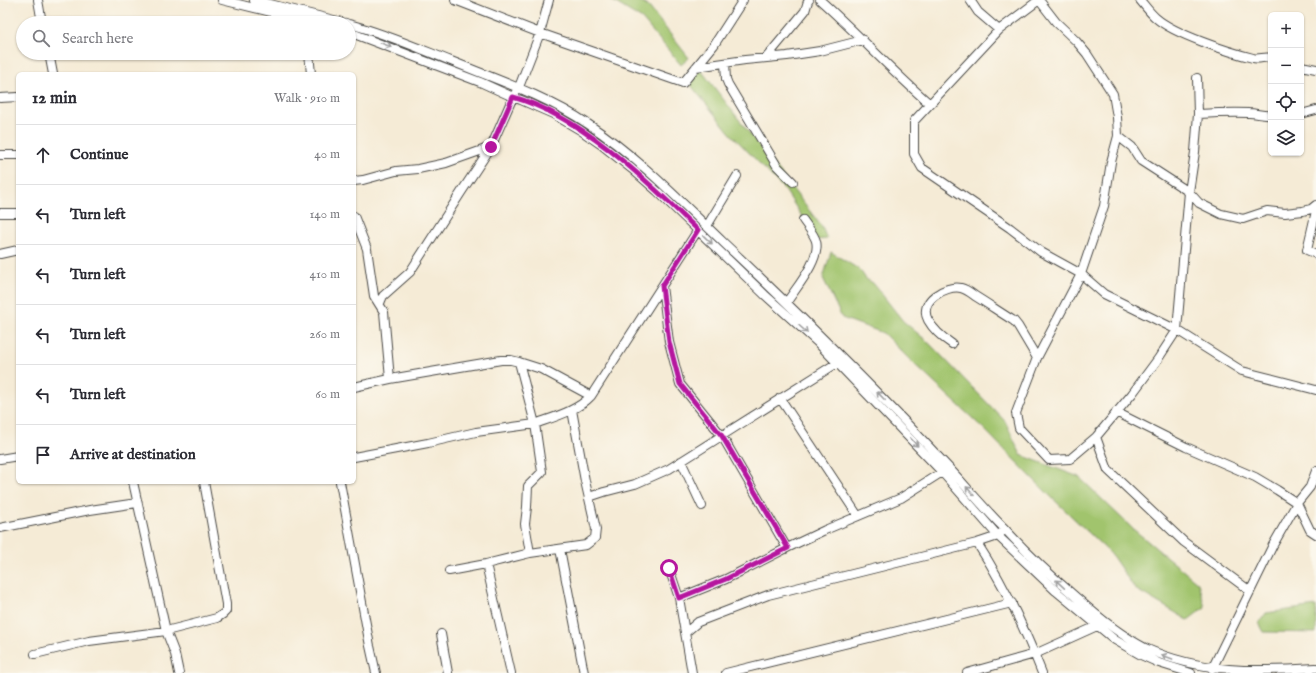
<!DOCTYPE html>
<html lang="en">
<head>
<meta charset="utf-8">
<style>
  body { margin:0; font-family:"IM FELL English",serif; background:#f7f7f7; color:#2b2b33 }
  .controls { position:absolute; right:12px; top:12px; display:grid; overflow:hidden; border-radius:6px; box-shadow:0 1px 3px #0004 }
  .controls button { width:36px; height:36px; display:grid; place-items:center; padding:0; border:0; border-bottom:1px solid #e1e1e2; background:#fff; color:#2b2b33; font:20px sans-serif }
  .stop { position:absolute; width:12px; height:12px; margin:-9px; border:3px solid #b5179e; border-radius:50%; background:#fff }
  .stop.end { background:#b5179e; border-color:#fff; box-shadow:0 1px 4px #0008 }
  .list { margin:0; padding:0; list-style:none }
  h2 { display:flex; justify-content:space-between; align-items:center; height:52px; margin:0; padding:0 16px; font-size:17px }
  h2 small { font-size:13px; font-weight:400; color:#7c7c81 }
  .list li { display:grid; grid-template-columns:26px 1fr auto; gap:12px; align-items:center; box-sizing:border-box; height:60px; padding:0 16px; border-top:1px solid #e1e1e2 }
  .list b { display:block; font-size:15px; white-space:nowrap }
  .list em { font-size:13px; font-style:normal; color:#7c7c81 }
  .icon { flex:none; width:22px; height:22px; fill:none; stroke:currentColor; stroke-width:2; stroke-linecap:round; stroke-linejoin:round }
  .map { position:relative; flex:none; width:1316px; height:673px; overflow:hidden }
  .search { position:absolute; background:#fff; box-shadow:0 1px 3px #0004; left:16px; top:16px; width:340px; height:44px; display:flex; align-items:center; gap:10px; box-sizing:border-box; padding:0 14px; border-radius:22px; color:#7c7c81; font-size:15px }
  .panel { position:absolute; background:#fff; box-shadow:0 1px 3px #0004; left:16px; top:72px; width:340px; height:412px; border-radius:6px }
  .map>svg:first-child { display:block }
</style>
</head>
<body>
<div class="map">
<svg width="1316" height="673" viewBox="0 0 1316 673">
  <rect width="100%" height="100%" fill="#fbf7ec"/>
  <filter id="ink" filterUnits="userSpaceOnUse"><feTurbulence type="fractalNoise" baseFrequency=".025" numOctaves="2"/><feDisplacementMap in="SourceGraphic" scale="8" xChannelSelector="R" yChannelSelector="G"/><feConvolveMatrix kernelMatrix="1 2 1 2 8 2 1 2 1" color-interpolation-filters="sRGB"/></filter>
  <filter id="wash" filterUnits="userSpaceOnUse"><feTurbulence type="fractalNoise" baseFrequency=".012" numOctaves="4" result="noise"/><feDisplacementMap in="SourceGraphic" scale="16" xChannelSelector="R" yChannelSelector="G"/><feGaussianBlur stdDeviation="0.9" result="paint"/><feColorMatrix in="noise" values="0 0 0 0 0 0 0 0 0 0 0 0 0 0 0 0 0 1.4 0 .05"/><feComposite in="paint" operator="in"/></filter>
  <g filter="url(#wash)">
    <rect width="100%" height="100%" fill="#f5ebd6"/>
    <path fill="#a1c46d" stroke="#66784c" d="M611,0H637L649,7L689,58L681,65L642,19Z
      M700,69L822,227L827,239L817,240L785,190L730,133L689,83Z
      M831,252L860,270L866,279L873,283L903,321L927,341L1005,421L1021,455L1079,477L1133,529L1198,583L1205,607L1188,620L1135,589L1111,554L1045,491L984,429L914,364L883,333L842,318L823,278Z
      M1316,606V633L1264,632L1259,623L1266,613Z"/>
  </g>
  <g filter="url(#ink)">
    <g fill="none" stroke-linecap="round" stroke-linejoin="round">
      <defs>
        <path id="minor" d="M38,0L42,23
          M222,0L316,23
          M254,0L346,23
          M455,0L540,33L683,83L714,45L743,0
          M820,0C858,34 892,71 930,104
          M970,0L978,12L999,30L1039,0
          M1039,0L1056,22L1076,41L1087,54L1113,94L1117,117L1118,136L1111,162L1104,206L1081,274L1037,358L1016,413L1019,428L1049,460L1070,459L1096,437L1132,394L1158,359L1177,330L1189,192L1195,152L1198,114L1197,78
          M1140,0C1145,6 1150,13 1156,18C1174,34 1229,52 1253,58C1259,60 1265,56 1271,58
          M349,24C384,33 418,48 451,61C498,80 546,96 588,124C638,157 681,202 724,243C800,315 875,388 946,465C965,485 983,507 1003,527C1026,552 1051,576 1077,598C1098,617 1120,635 1145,648C1200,673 1256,672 1316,668
          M999,30L914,121V154L922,168L1010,228L1041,252L1081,274L1104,294L1177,330L1242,371L1316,390
          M349,32L480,82L513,97L521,100L553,114L580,130L603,146L632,169L657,191L765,295L817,342L942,472L998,536L1056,591L1115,640L1141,655L1159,663L1191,673
          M49,53L53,74
          M309,53L311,74
          M766,58L805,11L808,1L809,0
          M725,63L726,79L728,84L777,166L793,182
          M1301,66L1316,69
          M696,67L745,60L787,56L820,51L863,40
          M0,98L18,97
          M1198,114C1215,113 1232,112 1249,113C1256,113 1264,116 1271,115
          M1301,114L1316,110
          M1118,136L1132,147L1141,161L1189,192L1199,203L1221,214L1243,219L1267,211L1285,213L1303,211L1311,209L1316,205
          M0,155H18
          M354,181L363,180L396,171L418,169L446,163L491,147
          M1316,211L1307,250L1316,254
          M0,213H18
          M354,216L367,249L374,296L384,312L390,379
          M707,226L737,176
          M0,254L18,250
          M662,286L669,342L680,384L722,436L787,548
          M787,302C796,288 821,259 816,241C814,234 807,226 803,220
          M380,303L383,296L410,272L462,191L491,147L513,97L519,87L540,33L549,0
          M952,344C943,338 933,329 928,320C918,301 945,285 961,288C966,289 971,293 975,296C988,304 1001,313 1014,321L1018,326L1037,358
          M519,362L541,369L591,396
          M354,387L390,379L501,360H511L519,362L535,424C554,417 577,411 591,396L698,230
          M780,398L858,516
          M1116,412L1186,447L1255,477L1277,490L1297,503L1310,530L1316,534
          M1096,437L1108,470L1184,542L1250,591
          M354,457L428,443L476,432L535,424L542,472L528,486L527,507L525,524L530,553
          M0,459L18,456
          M681,461L702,506
          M133,482L166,631L175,654L179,673
          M340,482L370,646L376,673
          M589,497L604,492L635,484L669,469L837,363
          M0,528L90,510L137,503
          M977,543C1004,584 1024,627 1042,673
          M560,549L584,673
          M486,564L511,673
          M669,568L679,598L692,673
          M449,571L486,564L530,553L586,545L595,538L596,529L585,481L572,410
          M679,598L726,579L787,548L825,530L901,498L942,472
          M685,633L698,622L768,595L977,543L998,536L1001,533
          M441,634L448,673
          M35,654L89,641L166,631L217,618L223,614L226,611V604L204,482
          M1212,669L1273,545L1297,503L1310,487L1316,471
          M726,673L1012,603
          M967,673L1035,654L1097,626"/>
      </defs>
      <use href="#minor" stroke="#494845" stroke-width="10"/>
      <use href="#minor" stroke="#fff" stroke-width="8"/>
    </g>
    <defs><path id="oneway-shaft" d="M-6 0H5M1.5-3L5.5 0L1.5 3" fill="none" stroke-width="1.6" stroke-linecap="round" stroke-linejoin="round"/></defs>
    <g stroke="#a0a0a0">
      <use href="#oneway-shaft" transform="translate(386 45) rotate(21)"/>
      <use href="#oneway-shaft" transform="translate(708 240) rotate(44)"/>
      <use href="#oneway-shaft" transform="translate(803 329) rotate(42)"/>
      <use href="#oneway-shaft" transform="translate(881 396) rotate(-134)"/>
      <use href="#oneway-shaft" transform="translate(914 442) rotate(47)"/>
      <use href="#oneway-shaft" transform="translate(970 491) rotate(-132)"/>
      <use href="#oneway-shaft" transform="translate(1060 584) rotate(-137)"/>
      <use href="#oneway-shaft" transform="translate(1167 657) rotate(-160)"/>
    </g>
  </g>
  <g fill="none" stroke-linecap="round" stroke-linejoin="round" filter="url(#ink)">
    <path stroke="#b5179e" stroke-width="5" d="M491,147L513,97C583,117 647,181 698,230L662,286L669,342L680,384L722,436L788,548L726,579L679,598L669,568"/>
  </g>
</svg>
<div class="controls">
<button>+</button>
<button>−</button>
<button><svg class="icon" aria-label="locate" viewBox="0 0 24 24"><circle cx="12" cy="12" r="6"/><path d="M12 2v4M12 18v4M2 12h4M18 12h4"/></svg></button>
<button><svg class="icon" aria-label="layers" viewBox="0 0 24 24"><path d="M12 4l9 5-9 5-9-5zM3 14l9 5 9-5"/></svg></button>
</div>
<div class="stop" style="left:669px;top:568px"></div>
<div class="stop end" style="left:491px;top:147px"></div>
<div class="search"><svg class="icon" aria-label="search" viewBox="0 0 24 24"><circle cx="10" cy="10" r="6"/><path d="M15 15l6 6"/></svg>Search here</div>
<section class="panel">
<h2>12 min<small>Walk · 910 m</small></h2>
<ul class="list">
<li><svg class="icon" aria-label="ahead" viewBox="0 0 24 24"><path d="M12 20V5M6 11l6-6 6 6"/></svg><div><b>Continue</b></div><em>40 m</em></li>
<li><svg class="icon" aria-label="left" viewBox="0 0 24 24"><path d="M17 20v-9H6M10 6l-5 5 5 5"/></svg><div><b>Turn left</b></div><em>140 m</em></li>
<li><svg class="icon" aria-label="left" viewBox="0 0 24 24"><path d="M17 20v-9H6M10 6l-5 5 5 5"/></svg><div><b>Turn left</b></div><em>410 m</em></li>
<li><svg class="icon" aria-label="left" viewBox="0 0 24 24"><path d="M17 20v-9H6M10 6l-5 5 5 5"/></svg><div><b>Turn left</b></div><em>260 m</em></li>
<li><svg class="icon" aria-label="left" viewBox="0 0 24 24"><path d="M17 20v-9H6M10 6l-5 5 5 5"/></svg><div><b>Turn left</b></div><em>60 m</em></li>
<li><svg class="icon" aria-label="arrive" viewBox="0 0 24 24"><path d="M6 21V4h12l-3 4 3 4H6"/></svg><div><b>Arrive at destination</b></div></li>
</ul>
</section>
</div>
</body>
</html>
